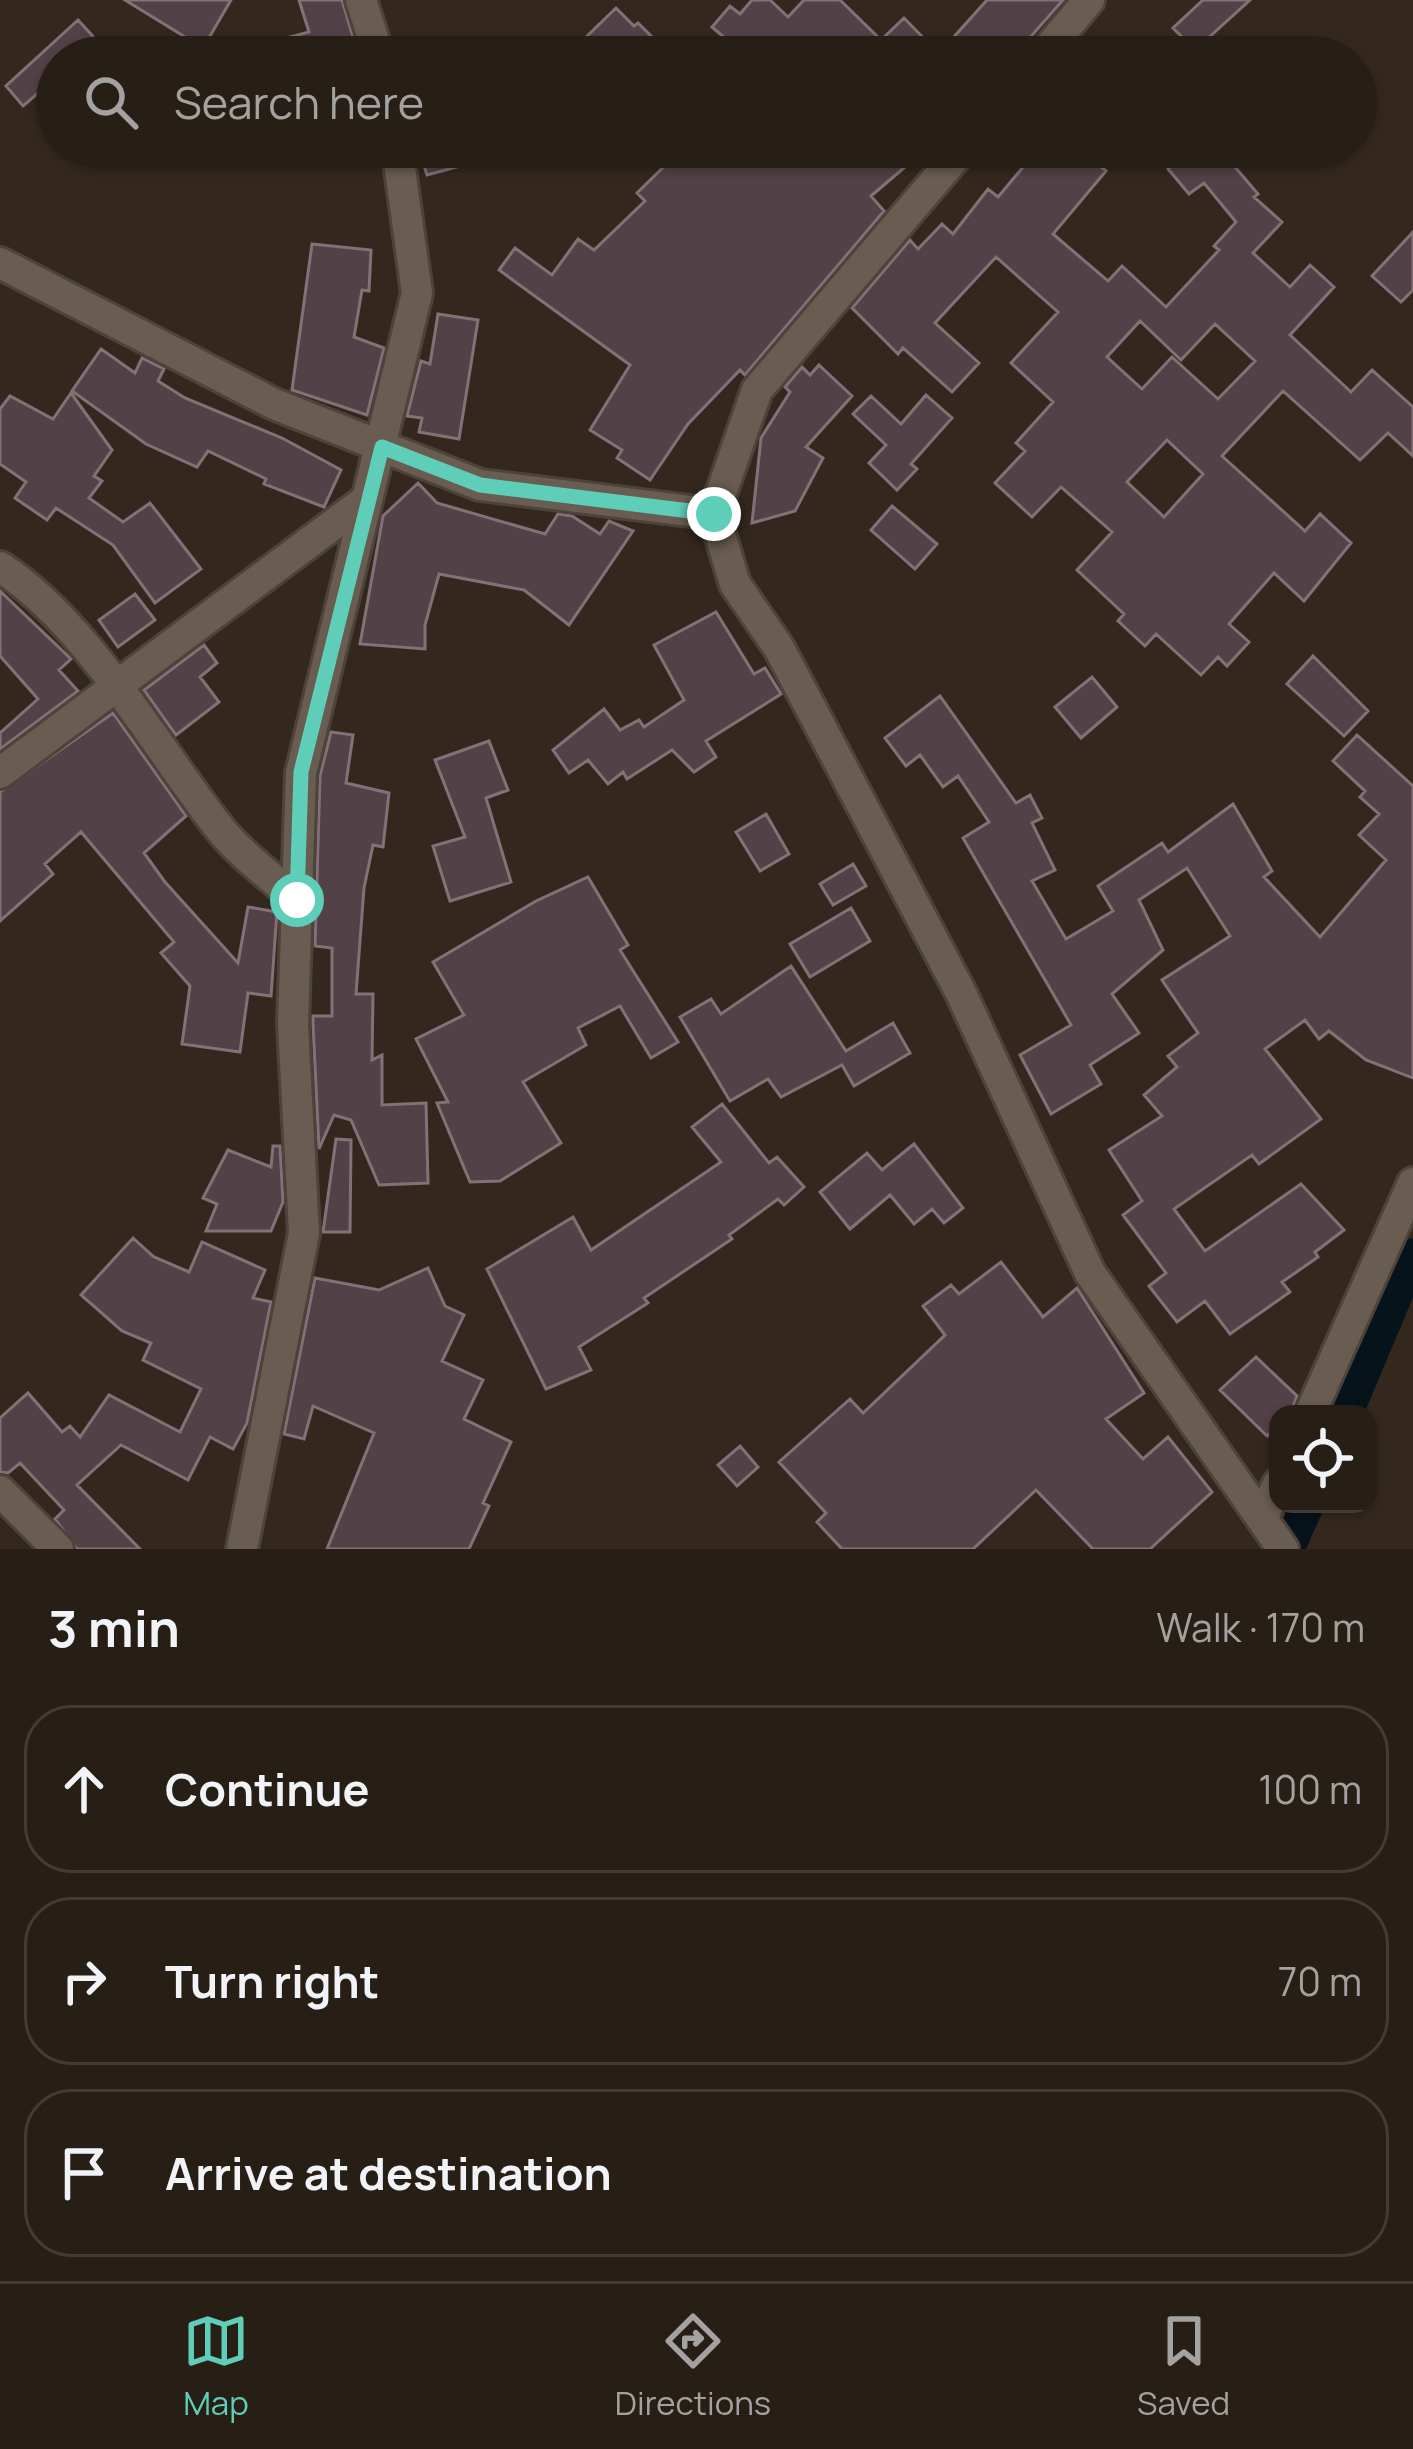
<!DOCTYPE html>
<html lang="en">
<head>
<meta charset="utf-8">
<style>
  body { margin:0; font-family:Manrope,sans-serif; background:#2f271f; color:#f1f3f6 }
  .controls { position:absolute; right:36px; bottom:36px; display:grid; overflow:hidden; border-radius:24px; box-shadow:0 3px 9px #0004 }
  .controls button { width:108px; height:108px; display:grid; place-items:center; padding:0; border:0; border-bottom:3px solid #433c35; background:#271e16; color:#f1f3f6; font:60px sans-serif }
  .stop { position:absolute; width:36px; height:36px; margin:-27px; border:9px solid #5eceb8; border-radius:50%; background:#fff }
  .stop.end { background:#5eceb8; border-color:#fff; box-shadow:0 3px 12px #0008 }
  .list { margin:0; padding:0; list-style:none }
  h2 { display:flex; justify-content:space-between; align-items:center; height:156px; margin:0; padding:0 48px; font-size:51px }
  h2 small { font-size:39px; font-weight:400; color:#a4a2a1 }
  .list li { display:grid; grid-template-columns:78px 1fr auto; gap:36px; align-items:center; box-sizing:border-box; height:168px; margin:0 24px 24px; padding:0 24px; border:3px solid #433c35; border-radius:48px }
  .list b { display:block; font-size:45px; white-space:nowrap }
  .list em { font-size:39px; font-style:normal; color:#a4a2a1 }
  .icon { flex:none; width:66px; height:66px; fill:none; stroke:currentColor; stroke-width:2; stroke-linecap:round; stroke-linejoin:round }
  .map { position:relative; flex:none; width:1413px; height:1549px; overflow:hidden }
  .search { position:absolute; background:#271e16; box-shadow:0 3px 9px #0004; left:36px; right:36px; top:36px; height:132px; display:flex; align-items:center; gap:30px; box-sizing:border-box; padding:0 42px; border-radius:66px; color:#a4a2a1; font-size:45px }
  .sheet { height:732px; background:#271e16 }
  nav { display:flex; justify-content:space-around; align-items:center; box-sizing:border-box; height:168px; border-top:3px solid #433c35; background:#271e16; font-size:33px; color:#a4a2a1 }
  nav a { display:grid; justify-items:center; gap:6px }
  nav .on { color:#5eceb8 }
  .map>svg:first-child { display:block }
</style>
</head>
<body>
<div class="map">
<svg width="1413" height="1549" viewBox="0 0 1413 1549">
  <rect width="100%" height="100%" fill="#34281e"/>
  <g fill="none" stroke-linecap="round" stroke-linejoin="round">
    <path stroke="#06131a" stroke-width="33" d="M1346,1414L1413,1255
      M1288,1549L1308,1504"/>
  </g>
  <path fill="#524146" stroke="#847177" stroke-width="3" fill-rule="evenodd" d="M125,0H231L203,48Z
    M299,0H342L359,57H249L248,48L309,32Z
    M752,0H770L788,17L804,0H840L881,40L904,18L942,57H747L712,27L730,6L740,14Z
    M987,0H1063L1013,57H972L952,39Z
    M1203,0H1250L1195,50L1173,28Z
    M616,8L634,26L638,23L672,57H600L583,40Z
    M78,20L112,57H57V77L23,106L6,86Z
    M418,147H501L502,155L427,175Z
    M684,147H900L912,161L871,196L884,211L745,375L740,370L688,424L650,480L617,458L622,450L590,430L630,365L499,270L515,248L552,275L578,239L594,250L645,201L637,193Z
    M1040,147H1077L1106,171L1053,234L1108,281L1122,266L1166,307L1219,250L1214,246L1236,222L1204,183L1189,194L1168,169L1194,147H1218L1258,194L1254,197L1282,222L1253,253L1290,287L1310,265L1334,287L1290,335L1351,392L1372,370L1413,407V456L1388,433L1360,460L1283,391L1222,456L1305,531L1320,514L1351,543L1304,601L1274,573L1229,624L1249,642L1227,666L1218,657L1201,675L1156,634L1145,646L1118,621L1124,614L1077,570L1112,532L1061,487L1032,517L995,483L1025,451L1016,443L1053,402L1011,363L1058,312L996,257L935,323L979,363L952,392L903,348L898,354L852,308L910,240L918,249L942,224L953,234L988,189L998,197ZM1140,321L1181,360L1215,324L1255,361L1218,399L1172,357L1142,389L1107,357ZM1167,440L1203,474L1164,517L1127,482Z
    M1413,232V290L1401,302L1372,276Z
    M312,244L371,250L369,291L362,290L354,337L384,348L367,415L292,390Z
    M438,314L478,320L459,439L419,432L422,418L407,416L421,361L430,364Z
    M101,349L135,373L142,358L164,369L158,381L185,398L282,438L341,470L324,507L264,484L266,479L208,451L197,467L146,444L72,391Z
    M819,365L852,396L806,447L823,458L795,511L752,523L761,438L790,392L785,387L802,367L810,375Z
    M71,393L112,450L94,476L102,481L89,498L123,522L150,503L201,569L155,603L113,545L56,508L47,520L15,498L26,482L0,464V409L10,396L53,419Z
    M926,395L952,418L911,464L917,469L897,490L869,463L886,445L853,414L871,396L901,424Z
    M418,483L437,503L545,534L558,514L572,516L600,534L609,521L633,531L569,625L524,590L439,574L425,625V649L360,644L383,516Z
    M892,506L937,544L915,569L871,530Z
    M0,591L71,659L59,670L78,691L0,749V733L38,699L0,656Z
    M135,594L155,620L118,647L99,620Z
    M716,612L754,674L765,668L781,694L706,741L716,757L694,772L672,750L627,779L623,772L608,784L588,760L569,773L553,750L604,709L620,730L639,720L644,727L684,700L654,645Z
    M204,645L217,663L200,677L219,702L176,735L144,690Z
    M1313,656L1368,711L1344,736L1287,684Z
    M1092,677L1117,707L1081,738L1055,707Z
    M940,696L1016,803L1030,795L1042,818L1032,823L1055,870L1032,881L1066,939L1113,911L1098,886L1162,843L1168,852L1233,804L1272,871L1264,877L1320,937L1386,860L1359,835L1379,814L1360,797L1365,791L1333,761L1357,735L1413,786V1078L1366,1060L1329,1031L1319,1039L1305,1020L1265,1049L1321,1119L1259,1164L1252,1155L1174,1209L1205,1251L1301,1184L1344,1230L1315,1252L1318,1257L1282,1282L1290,1292L1230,1334L1205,1301L1177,1322L1149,1286L1166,1273L1123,1215L1142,1201L1109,1150L1162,1116L1144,1095L1177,1067L1168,1056L1198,1033L1162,980L1230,936L1187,868L1139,900L1163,950L1112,994L1139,1033L1090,1065L1101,1084L1051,1114L1020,1055L1071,1025L963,838L989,822L958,776L943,787L920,755L906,766L885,738Z
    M113,713L186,816L144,853L165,882L238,963L248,907L277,912L271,996L248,993L240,1052L182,1044L190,986L161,953L174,942L81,832L45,864L53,874L0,921V792Z
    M331,732L353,735L346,783L389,793L383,847L373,845L364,888L356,994H373L372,1060L382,1055V1105L426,1103L428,1183L379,1185L351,1120L334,1115L319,1149L313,1024V1016H332V948L315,946L320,776Z
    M489,741L508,790L486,798L511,882L450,901L433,846L465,837L435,760Z
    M766,814L789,854L760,871L736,832Z
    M853,864L866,886L833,905L820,884Z
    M588,877L628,945L620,950L678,1042L651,1058L620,1006L578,1028L586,1045L523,1082L561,1143L500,1181L470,1182L437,1103L448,1102L416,1039L464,1015L433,962L536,901Z
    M851,908L870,941L810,977L790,944Z
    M791,966L846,1051L893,1023L910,1053L854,1086L842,1065L781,1097L768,1079L730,1101L680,1017L711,999L721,1014Z
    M722,1104L769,1163L777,1157L804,1187L784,1205L778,1199L729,1235L732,1239L644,1298L648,1303L579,1347L591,1370L546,1389L487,1269L573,1217L591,1250L721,1162L692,1127Z
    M336,1139L351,1140L350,1232H323Z
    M914,1144L963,1208L944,1223L932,1209L914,1224L890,1195L850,1229L820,1192L867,1153L882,1170Z
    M273,1146H280L283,1202L271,1231H206L217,1204L203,1198L228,1150L271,1167Z
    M133,1238L154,1257L189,1272L202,1242L265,1270L253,1298L271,1302L247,1423L233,1449L210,1437L188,1480L121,1445L77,1485L140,1549H77L55,1519L64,1510L20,1463L8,1473L0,1472V1418L28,1393L62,1432L70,1426L80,1437L109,1395L180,1432L201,1389L143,1360L151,1343L122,1331L81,1295Z
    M1001,1262L1043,1317L1077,1288L1144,1393L1106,1419L1143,1459L1168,1437L1212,1492L1150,1549H1093L1036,1490L973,1549H842L817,1522L826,1513L779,1462L850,1399L863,1413L945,1335L923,1306L951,1285L959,1294Z
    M428,1268L445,1306L464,1315L442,1361L483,1380L464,1419L511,1442L483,1503L489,1506L469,1549H327L374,1433L313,1406L304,1439L284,1434L315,1278L379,1290Z
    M1256,1357L1297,1396L1291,1412L1278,1414V1425L1267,1436L1220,1390Z
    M740,1446L758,1467L737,1486L718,1465Z"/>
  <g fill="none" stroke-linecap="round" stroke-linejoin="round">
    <defs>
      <path id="street" d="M361,0L379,57
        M1041,57L1089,0
        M964,147L757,390L714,514L735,584L779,648L961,993L1090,1273L1283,1549
        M0,263L274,404L480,485L714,514
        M0,567C87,623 153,743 217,825C238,853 271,876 297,900
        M0,773L366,500
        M1310,1414L1413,1183
        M0,1491L58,1549
        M1262,1519L1278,1484
        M242,1549L304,1233L293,1024L301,773L417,293L397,147"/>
    </defs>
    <use href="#street" stroke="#4c433a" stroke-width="36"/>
    <use href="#street" stroke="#695c50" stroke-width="30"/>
  </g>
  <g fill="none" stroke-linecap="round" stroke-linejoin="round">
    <path stroke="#5eceb8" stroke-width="15" d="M297,900L301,772L382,447L480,485L714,514"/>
  </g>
</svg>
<div class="controls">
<button><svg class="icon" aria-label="locate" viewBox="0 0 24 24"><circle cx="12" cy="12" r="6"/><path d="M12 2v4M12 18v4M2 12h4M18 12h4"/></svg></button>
</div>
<div class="stop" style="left:297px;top:900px"></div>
<div class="stop end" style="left:714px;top:514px"></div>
<div class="search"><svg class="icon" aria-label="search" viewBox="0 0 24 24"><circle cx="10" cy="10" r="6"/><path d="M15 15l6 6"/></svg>Search here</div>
</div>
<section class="sheet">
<h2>3 min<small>Walk · 170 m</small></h2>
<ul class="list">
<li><svg class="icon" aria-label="ahead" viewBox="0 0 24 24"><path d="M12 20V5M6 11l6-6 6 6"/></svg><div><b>Continue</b></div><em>100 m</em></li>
<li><svg class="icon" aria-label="right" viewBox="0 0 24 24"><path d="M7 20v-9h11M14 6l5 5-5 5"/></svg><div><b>Turn right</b></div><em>70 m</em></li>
<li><svg class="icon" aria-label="arrive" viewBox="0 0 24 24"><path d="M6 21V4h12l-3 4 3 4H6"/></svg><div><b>Arrive at destination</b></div></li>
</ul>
</section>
<nav>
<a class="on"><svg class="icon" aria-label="map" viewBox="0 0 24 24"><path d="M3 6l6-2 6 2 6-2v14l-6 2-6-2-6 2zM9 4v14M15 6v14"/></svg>Map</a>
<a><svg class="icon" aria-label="directions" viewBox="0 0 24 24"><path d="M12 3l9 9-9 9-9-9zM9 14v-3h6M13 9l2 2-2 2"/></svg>Directions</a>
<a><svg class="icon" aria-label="saved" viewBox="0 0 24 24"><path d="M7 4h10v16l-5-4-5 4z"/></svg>Saved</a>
</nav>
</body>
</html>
